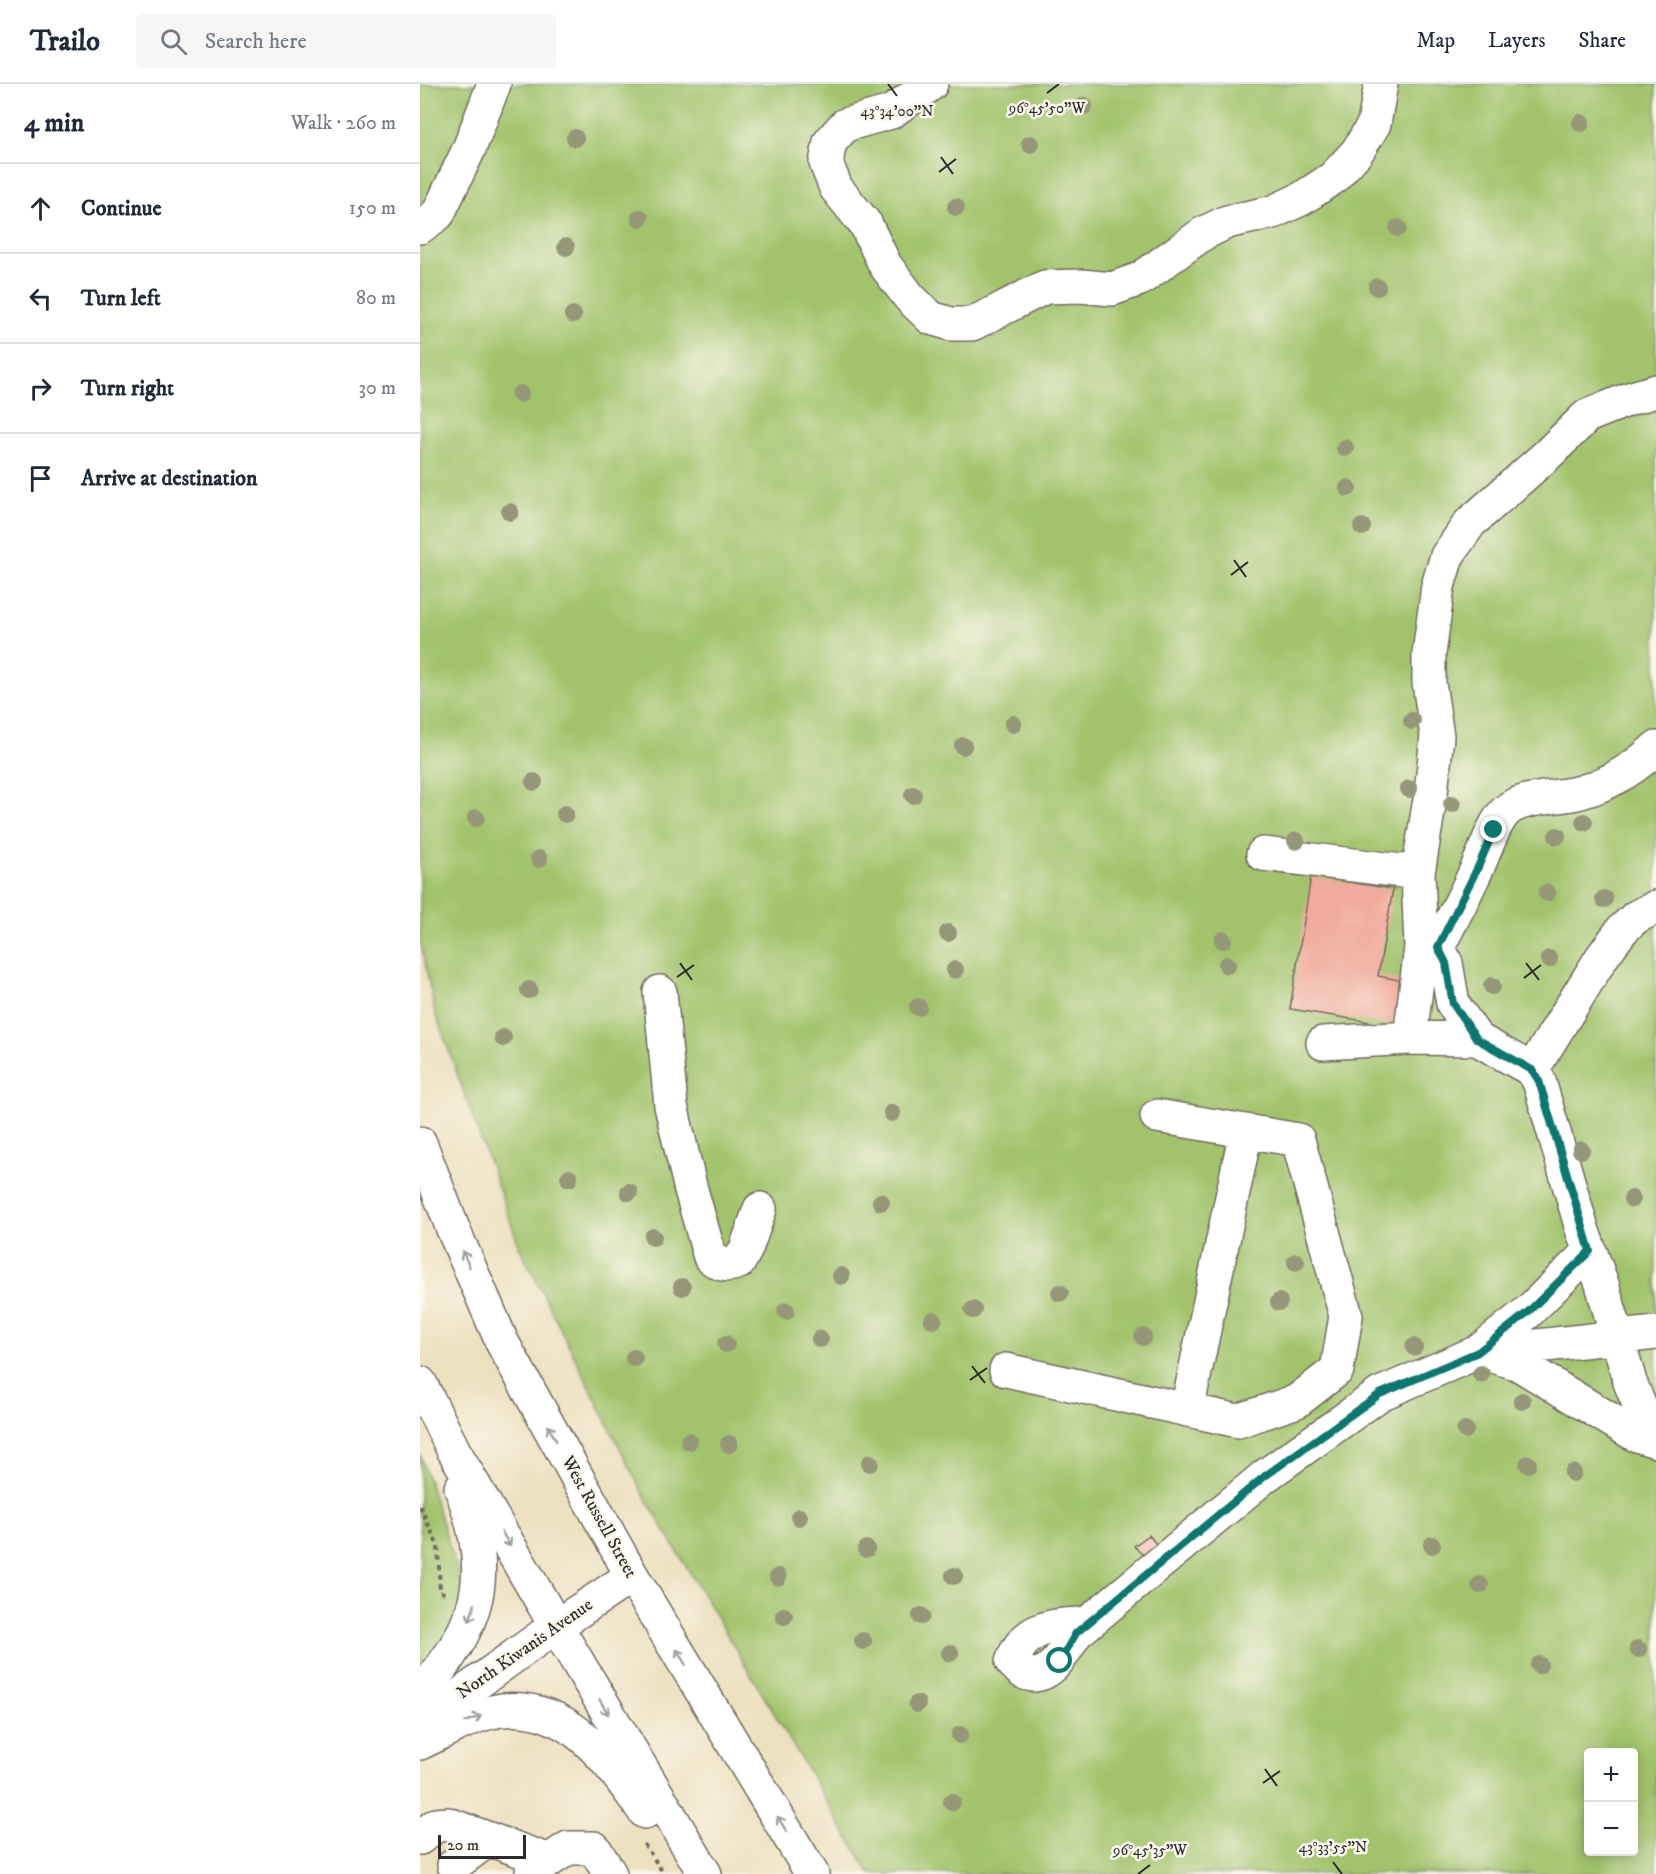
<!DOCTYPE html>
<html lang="en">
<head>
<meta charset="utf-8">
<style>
  body { margin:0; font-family:"IM FELL DW Pica",serif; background:#f6f6f7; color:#1f2937 }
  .controls { position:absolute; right:18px; bottom:18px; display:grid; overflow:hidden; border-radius:6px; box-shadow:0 3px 15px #0003 }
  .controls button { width:54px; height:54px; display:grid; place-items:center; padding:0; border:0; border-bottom:2px solid #e0e1e3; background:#fff; color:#1f2937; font:30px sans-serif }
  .scale { position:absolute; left:18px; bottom:15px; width:88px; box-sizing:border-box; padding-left:6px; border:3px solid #2b2b2b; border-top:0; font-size:16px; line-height:21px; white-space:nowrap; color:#2b2b2b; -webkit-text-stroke:4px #fbf7ec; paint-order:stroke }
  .stop { position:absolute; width:18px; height:18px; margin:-14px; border:4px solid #0f766e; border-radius:50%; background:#fff }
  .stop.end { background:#0f766e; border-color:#fff; box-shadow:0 2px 6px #0008 }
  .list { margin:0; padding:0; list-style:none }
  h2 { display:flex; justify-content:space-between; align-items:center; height:78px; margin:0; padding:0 24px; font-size:26px }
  h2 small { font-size:20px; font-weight:400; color:#747a83 }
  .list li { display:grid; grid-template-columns:39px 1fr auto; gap:18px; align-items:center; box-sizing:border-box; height:90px; padding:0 24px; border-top:2px solid #e0e1e3 }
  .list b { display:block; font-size:22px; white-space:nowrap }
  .list em { font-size:20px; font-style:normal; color:#747a83 }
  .icon { flex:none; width:33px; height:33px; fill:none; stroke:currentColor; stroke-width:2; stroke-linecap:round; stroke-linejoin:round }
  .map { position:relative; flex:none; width:1236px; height:1790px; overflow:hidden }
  header { display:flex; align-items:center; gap:36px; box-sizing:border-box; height:84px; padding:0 30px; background:#fff; border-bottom:2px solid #e0e1e3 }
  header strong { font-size:28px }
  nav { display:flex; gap:33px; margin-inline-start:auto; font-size:21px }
  .search { width:420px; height:54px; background:#f6f6f7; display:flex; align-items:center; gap:15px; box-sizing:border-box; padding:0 21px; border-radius:6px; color:#747a83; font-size:22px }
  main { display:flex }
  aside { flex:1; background:#fff }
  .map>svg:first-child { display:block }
</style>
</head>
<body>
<header>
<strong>Trailo</strong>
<div class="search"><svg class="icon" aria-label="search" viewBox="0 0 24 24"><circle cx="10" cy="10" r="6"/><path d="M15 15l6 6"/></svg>Search here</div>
<nav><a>Map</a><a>Layers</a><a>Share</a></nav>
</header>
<main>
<aside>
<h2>4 min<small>Walk · 260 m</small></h2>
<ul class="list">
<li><svg class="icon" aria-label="ahead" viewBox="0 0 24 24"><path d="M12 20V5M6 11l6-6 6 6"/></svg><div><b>Continue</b></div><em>150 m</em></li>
<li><svg class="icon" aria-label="left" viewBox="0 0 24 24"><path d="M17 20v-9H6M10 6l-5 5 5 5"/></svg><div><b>Turn left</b></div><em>80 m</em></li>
<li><svg class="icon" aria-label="right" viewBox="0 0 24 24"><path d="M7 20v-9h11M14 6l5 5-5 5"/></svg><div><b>Turn right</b></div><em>30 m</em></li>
<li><svg class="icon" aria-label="arrive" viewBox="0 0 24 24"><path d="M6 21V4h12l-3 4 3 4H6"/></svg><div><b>Arrive at destination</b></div></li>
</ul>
</aside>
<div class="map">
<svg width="1236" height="1790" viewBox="0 0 1236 1790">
  <rect width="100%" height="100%" fill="#fbf7ec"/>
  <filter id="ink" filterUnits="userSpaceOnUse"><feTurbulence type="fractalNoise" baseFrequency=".0167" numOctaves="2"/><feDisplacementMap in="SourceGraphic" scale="12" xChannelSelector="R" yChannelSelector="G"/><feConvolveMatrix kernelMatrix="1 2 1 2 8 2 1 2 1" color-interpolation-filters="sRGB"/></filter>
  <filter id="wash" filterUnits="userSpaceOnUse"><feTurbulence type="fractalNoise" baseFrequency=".008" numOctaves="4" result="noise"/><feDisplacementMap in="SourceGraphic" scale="24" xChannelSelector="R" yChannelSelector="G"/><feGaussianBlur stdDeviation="1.35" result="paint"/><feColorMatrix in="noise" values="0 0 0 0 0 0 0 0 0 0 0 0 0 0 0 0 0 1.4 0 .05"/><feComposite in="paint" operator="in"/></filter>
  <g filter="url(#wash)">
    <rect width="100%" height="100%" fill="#ece0bf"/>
    <path fill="#a2c36c" stroke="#66774c" stroke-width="1.5" fill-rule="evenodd" d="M0,0H1236V1790H450L223,1410L100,1164L15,928L0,856ZM1168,1668H1214V1768H1168Z
      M0,1370L52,1532L0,1600Z"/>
    <g id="blocks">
      <path fill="#f0ab9c" d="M891,792L973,805L958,892L995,899L987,944L870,925Z
        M729,1451L740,1465L728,1476L714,1462Z"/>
    </g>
  </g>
  <g filter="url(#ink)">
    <use href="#blocks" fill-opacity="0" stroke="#6f6a5f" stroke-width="1.5"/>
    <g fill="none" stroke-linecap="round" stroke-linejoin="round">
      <defs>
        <path id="minor" d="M511,0L471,28L425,41L410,58L406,79L416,104L446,141L465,181L490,214L511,234L531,240H552L625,203L661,202L692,205L720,195L784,149L807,138L853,128L881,115L913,94L937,68L954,40L961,0
          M0,143L18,130L49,65L74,0
          M843,770L998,789
          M1001,863L998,789L1011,709L1017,652L1009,599V570L1018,502L1027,472L1050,439L1127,371L1167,332L1212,314L1236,307
          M1018,863C1032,835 1047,808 1059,780C1066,765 1074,738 1086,727C1101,712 1141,714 1161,708C1189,700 1215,684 1236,664
          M240,908L251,1022L270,1102L290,1173C300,1181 307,1183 319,1178L326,1165L340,1125
          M1057,955L990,954L1001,863H1018L1026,879L1033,920L1057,955L1112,986L1119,997L1162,1145L1182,1200L1210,1298L1224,1333L1236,1351
          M903,959L990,954
          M1112,986L1182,873L1202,846L1216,833L1236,823
          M1071,1267L1236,1249
          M1058,1268L1097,1279L1214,1350L1236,1357
          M586,1286L818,1337L877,1317L917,1286L926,1232L878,1056L737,1032
          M767,1326L826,1047
          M666,1540C633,1540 604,1543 592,1578C596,1581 599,1586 603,1588C628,1601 646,1566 656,1549L845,1392L960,1310L1058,1268L1108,1228L1170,1167
          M0,1754L16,1741L28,1740L129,1777
          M34,1781L69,1755
          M112,1788L148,1764H174L190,1790"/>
        <path id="major" d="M0,1640L136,1542L212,1492"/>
        <path id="highway" d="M0,1059L33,1145L82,1258L212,1492L392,1790
          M0,1299L34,1367L136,1542L285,1790
          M0,1610C61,1539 74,1493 41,1404
          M0,1659C26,1647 53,1630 82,1626C152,1619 189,1679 225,1728"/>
      </defs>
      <use href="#minor" stroke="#6f6a5f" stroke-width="36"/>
      <use href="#major" stroke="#6f6a5f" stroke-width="36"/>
      <use href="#highway" stroke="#6f6a5f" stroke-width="36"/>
      <path stroke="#6f6a5f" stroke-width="4" stroke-dasharray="4.5 4.5" stroke-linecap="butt" d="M0,1422L18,1462L20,1508L25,1509
        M224,1760L244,1790"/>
      <use href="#minor" stroke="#fff" stroke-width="33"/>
      <use href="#major" stroke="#fff" stroke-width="33"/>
      <use href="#highway" stroke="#fff" stroke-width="33"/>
    </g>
    <g fill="#969678">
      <circle cx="664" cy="22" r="9"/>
      <circle cx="1161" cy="39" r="9"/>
      <circle cx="155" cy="54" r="9"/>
      <circle cx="610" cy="60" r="9"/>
      <circle cx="536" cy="123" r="9"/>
      <circle cx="220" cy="134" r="9"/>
      <circle cx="978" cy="144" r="9"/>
      <circle cx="146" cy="163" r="9"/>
      <circle cx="957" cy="203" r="9"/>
      <circle cx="153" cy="231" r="9"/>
      <circle cx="100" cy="310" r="9"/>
      <circle cx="925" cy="364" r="9"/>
      <circle cx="928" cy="404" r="9"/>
      <circle cx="90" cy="428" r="9"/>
      <circle cx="942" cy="443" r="9"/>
      <circle cx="992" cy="637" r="9"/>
      <circle cx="593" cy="640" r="9"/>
      <circle cx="543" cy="662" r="9"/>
      <circle cx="114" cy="698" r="9"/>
      <circle cx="989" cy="705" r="9"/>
      <circle cx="493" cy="711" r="9"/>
      <circle cx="1032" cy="720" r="9"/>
      <circle cx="145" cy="730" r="9"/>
      <circle cx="56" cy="734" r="9"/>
      <circle cx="1164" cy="738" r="9"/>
      <circle cx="1137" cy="752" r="9"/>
      <circle cx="876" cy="757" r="9"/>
      <circle cx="119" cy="775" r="9"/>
      <circle cx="1127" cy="809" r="9"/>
      <circle cx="1184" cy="815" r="9"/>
      <circle cx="528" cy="849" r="9"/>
      <circle cx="803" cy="856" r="9"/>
      <circle cx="1129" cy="875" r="9"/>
      <circle cx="807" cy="881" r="9"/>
      <circle cx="535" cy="886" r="9"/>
      <circle cx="1072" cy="902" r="9"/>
      <circle cx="109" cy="906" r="9"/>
      <circle cx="498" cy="923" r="9"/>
      <circle cx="83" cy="954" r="9"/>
      <circle cx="472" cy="1029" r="9"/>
      <circle cx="1161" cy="1066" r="9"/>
      <circle cx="149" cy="1094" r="9"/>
      <circle cx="209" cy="1108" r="9"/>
      <circle cx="1212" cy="1115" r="9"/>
      <circle cx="461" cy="1118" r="9"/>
      <circle cx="233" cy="1153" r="9"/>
      <circle cx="876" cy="1178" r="9"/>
      <circle cx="421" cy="1192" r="9"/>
      <circle cx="262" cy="1203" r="9"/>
      <circle cx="640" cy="1209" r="9"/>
      <circle cx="859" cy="1218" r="9"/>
      <circle cx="553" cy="1226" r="9"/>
      <circle cx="366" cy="1227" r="9"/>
      <circle cx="513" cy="1236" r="9"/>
      <circle cx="723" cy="1253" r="9"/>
      <circle cx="400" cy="1255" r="9"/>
      <circle cx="306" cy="1260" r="9"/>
      <circle cx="994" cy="1263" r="9"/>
      <circle cx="214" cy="1274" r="9"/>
      <circle cx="1061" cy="1290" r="9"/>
      <circle cx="1102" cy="1317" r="9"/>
      <circle cx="1045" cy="1346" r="9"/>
      <circle cx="269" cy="1357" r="9"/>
      <circle cx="309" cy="1360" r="9"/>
      <circle cx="450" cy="1379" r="9"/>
      <circle cx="1108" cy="1380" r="9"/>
      <circle cx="1153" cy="1389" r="9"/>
      <circle cx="379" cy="1433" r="9"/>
      <circle cx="1012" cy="1461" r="9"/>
      <circle cx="446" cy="1465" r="9"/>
      <circle cx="534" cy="1492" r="9"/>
      <circle cx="358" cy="1493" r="9"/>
      <circle cx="1060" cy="1501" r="9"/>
      <circle cx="364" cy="1532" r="9"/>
      <circle cx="501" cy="1532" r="9"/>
      <circle cx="443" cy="1557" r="9"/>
      <circle cx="1218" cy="1565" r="9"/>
      <circle cx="530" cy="1569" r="9"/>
      <circle cx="1119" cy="1581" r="9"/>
      <circle cx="497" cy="1620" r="9"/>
      <circle cx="540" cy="1651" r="9"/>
      <circle cx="532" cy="1718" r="9"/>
    </g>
    <defs><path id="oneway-shaft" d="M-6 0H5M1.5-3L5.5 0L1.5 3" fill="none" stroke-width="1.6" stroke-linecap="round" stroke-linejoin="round" transform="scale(1.5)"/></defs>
    <g stroke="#a0a0a0">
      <use href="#oneway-shaft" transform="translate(46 1175) rotate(-113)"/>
      <use href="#oneway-shaft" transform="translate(132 1349) rotate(-119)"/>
      <use href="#oneway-shaft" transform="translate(86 1455) rotate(60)"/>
      <use href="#oneway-shaft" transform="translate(52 1529) rotate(108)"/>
      <use href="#oneway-shaft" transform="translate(261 1573) rotate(-121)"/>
      <use href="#oneway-shaft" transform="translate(184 1623) rotate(59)"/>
      <use href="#oneway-shaft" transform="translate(53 1635) rotate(-21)"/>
      <use href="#oneway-shaft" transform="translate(362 1740) rotate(-121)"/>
    </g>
  </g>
  <g fill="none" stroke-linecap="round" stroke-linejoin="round" filter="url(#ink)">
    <path stroke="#0f766e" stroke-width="8" d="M640,1577L656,1549L845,1392L960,1310L1058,1268L1108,1228L1170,1167L1119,997L1112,986L1057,955L1033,920L1026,879L1018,863L1058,783L1074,746"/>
  </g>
  <path fill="none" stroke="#2b2b2b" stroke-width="2" d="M468,0L477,12M627,9L639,0M521,73L533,90M519,88L536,75M814,476L826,493M811,491L828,478M260,879L272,896M1106,879L1119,896M257,893L274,881M1104,894L1121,881M552,1282L565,1299M550,1296L567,1284M845,1685L857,1702M843,1699L860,1687M913,1778L922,1790M718,1790L730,1781"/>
  <g text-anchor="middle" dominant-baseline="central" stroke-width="5" stroke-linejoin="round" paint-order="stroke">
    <g font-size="18" fill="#2b2b2b" stroke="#fbf7ec">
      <text transform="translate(179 1433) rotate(61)">West Russell Street</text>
      <text transform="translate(105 1565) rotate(-35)">North Kiwanis Avenue</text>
    </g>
  </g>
  <g font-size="15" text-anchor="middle" fill="#2b2b2b" stroke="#fbf7ec" stroke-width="5" stroke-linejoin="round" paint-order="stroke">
    <text x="627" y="29">96°45'50"W</text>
    <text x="477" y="32">43°34'00"N</text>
    <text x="913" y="1768">43°33'55"N</text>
    <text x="730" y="1771">96°45'35"W</text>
  </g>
</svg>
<div class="controls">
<button>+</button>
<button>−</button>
</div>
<div class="scale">20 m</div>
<div class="stop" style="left:640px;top:1577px"></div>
<div class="stop end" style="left:1074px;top:746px"></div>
</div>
</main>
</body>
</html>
